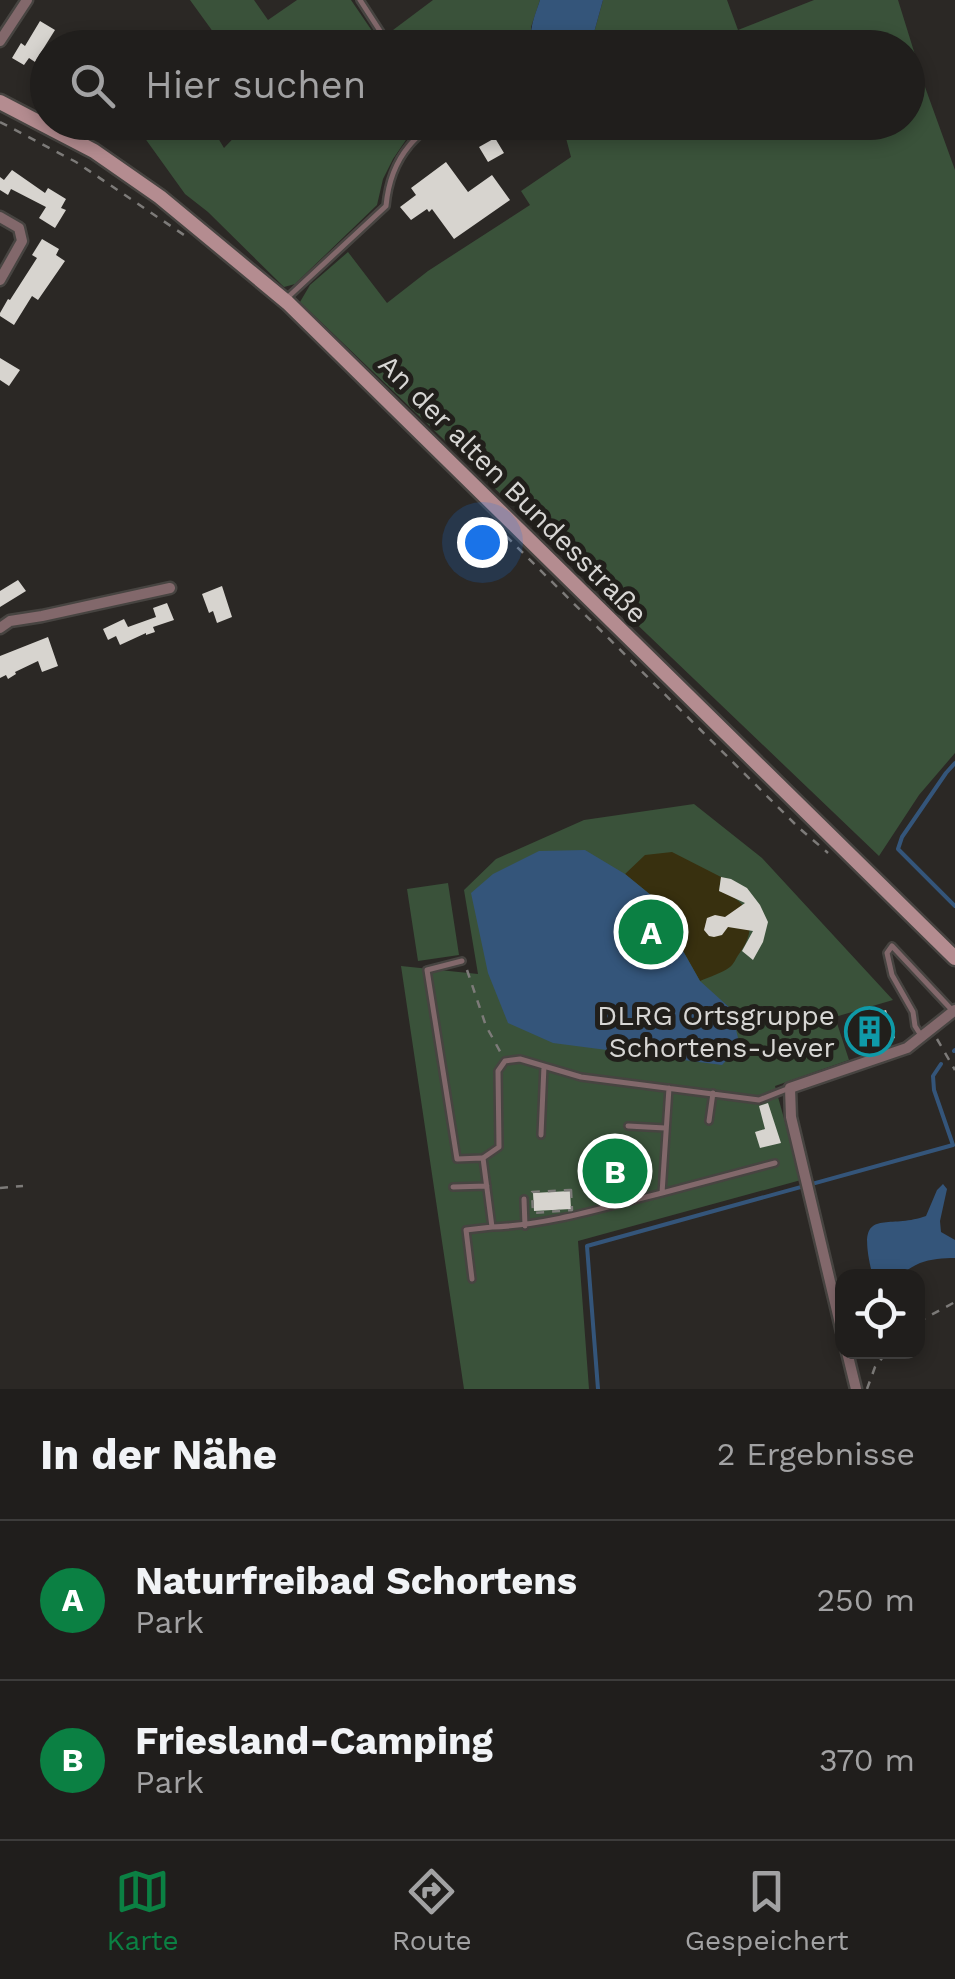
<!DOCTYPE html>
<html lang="de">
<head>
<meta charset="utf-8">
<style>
  body { margin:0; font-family:"Work Sans",sans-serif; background:#2d2b29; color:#f1f3f6 }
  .controls { position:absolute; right:30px; bottom:30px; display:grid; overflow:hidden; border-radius:20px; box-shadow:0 5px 15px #0003 }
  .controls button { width:90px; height:90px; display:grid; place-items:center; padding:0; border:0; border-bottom:2px solid #3d3c3b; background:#201e1c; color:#f1f3f6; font:50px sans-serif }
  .you { position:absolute; left:482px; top:542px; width:35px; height:35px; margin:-25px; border:8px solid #fff; border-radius:50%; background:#1a73e8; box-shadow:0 0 0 15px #1a73e833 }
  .badge { display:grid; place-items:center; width:65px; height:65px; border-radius:50%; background:#0b8043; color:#fff; font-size:32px; font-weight:700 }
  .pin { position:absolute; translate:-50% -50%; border:5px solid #fff; box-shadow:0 2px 10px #0006 }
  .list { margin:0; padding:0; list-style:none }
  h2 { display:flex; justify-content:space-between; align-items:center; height:130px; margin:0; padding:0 40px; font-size:42px }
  h2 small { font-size:32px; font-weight:400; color:#a2a2a3 }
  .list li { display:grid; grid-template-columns:65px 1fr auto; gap:30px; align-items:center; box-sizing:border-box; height:160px; padding:0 40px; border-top:2px solid #3d3c3b }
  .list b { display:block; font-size:38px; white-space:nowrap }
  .list p { margin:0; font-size:32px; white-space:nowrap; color:#a2a2a3 }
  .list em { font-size:32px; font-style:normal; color:#a2a2a3 }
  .icon { flex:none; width:55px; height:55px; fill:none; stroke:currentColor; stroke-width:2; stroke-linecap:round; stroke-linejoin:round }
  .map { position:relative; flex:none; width:955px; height:1389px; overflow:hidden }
  .search { position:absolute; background:#201e1c; box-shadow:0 5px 15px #0003; left:30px; right:30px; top:30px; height:110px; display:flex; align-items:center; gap:25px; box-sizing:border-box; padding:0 35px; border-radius:55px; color:#a2a2a3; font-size:38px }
  .sheet { height:450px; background:#201e1c }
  nav { display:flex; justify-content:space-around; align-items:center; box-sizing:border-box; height:140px; border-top:2px solid #3d3c3b; background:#201e1c; font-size:28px; color:#a2a2a3 }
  nav a { display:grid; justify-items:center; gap:5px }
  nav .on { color:#0b8043 }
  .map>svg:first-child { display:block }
</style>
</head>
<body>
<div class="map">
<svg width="955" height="1389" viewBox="0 0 955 1389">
  <rect width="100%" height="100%" fill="#2b2825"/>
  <path fill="#3a523a" d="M190,0H254L268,20L297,0H351L383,47H224Z
    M433,0H540L531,27L533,47H399L389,33Z
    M603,0H727L738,30L814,0H898L925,87L955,170V753L919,795L879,856L300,302L310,285L348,252L387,303L428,271L530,205L521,191L571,157L562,123L908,122V48L590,47Z
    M134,123H209L224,148L248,123H425L414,128L393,159L383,179L377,205L295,284L284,287L208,212L185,194Z
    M694,804L762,858L893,1000L835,1017L849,1060L775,1086L801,1180L578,1241L589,1389H464L401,966L478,974L464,890L496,859L584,820Z
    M448,883L459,955L418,961L407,889Z"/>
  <path fill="#38300f" d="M672,852L721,877L719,891C751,900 759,928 739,954C736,958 734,964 730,967C722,973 709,977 700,981L652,896L625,874L645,855Z"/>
  <path fill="#34557a" d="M540,0H603L590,47H534C527,31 535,16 540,0Z
    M585,850L625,874L652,896L700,981L731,1009L740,1046L722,1065L553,1043L508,1023L488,973L471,893L493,874L539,851Z
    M943,1184L947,1189L940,1221L941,1232L955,1240V1258C944,1258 930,1259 920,1263C900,1272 898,1284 872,1273C855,1203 885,1231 926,1216L937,1190Z"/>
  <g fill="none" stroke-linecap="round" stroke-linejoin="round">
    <path stroke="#34557a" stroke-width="4" d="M955,763L946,773L902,837L898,849L955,906
      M954,1051L955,1050
      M598,1389L587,1246L953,1145L934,1090L933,1076L941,1064"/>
  </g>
  <path fill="#d7d4cf" d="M40,21L55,30L35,62L29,58L24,65L12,58L21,43L25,46Z
    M495,138L504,153L488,162L479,147Z
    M446,162L468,192L492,175L510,200L454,239L432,209L429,212L427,209L411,220L400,207L416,195L411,188Z
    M12,170L45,193L48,188L66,199L61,208L66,210L55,228L39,218L46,207L11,189L8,195L0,190V177L4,180Z
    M42,239L59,249L56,255L65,261L38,300L32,296L14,325L0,316V313L8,299L10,300L37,258L32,255Z
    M0,358L20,370L9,386L0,380Z
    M18,580L26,591L0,607V591Z
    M222,586L232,617L217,623L213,611L209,613L202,594Z
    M167,603L174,620L153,627L155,632L146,635V633L120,645L116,636L108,640L103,629L124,619L128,627L156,617L153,608Z
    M48,637L58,666L42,672L38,661L15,672L16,674L8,679L6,675L0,678V656Z
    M721,877L731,879L747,888L760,905L768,922L763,942L753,960L742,951L753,931L728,927L722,935L714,937L709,936L704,930L707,918L715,915L725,917L745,903L719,891Z
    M886,1010L895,1038L854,1051L846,1023Z
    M768,1103L781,1143L760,1148L755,1132L765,1129L759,1106Z
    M570,1191L571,1209L534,1211L533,1193Z"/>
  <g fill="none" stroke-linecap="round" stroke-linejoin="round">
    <defs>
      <path id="lane" d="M360,0L391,48
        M287,298L386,206C388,184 394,164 409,146C416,137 425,131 432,122
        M462,961L427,970L457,1159L482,1158
        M922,1037L915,1026L913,1012L892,975L887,953L892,946L951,1009
        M669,1088L662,1193C605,1207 550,1225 492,1227L483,1158L499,1147L498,1071L505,1061L520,1059L581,1077L759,1100L787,1089
        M709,1121L713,1093
        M628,1126L665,1128
        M541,1135L544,1066
        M611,1166L614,1203
        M453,1187L487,1186
        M662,1193L775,1163
        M524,1199L525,1226
        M472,1279L466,1230L492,1227"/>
      <path id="street" d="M0,41L27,0
        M0,217L19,228L22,241L0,280
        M0,628L10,621L42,616L170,588
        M842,1332L791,1117L790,1088L907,1048L955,1010
        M847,1352L856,1389"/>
      <path id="secondary" d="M0,102L94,151L160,197L288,303L955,958"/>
    </defs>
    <use href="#lane" stroke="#474441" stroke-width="10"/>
    <use href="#street" stroke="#474441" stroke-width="15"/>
    <use href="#secondary" stroke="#474441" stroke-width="19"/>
    <path stroke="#7d7b79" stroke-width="2.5" stroke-dasharray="8 8" stroke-linecap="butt" d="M0,122L76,162L187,237
      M506,536L798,827L828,853
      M467,970L486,1026L502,1055
      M937,1039L955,1070
      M0,1188L23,1186
      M571,1190L572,1210L533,1213L532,1192Z
      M918,1322L955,1302
      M867,1389L875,1367L887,1352"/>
    <use href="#lane" stroke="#82686b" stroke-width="5"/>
    <use href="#street" stroke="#82686b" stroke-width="10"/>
    <use href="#secondary" stroke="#b48c90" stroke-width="14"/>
  </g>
  <defs>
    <symbol id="building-ring" viewBox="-11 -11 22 22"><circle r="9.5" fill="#211f1b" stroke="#0f9aa8" stroke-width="1.5"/><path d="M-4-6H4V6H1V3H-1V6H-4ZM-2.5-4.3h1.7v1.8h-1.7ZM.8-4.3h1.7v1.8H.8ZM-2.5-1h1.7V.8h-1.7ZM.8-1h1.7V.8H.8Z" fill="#0f9aa8"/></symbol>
  </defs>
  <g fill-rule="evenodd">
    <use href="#building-ring" x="842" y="1004" width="55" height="55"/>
  </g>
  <g text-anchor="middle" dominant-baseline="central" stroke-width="10" stroke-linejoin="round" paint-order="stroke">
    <g font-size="28" fill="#d7d6d4" stroke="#211f1b">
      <text transform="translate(513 489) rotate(45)">An der alten Bundesstraße</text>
    </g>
    <g font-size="28" fill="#d7d6d4" stroke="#211f1b" text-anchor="end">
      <text x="835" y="1015">DLRG Ortsgruppe<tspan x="835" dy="32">Schortens-Jever</tspan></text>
    </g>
  </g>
</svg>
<div class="controls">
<button><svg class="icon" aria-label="locate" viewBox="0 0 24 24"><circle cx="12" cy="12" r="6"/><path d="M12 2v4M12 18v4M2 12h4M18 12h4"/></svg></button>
</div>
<div class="you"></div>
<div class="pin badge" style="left:651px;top:932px">A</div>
<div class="pin badge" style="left:615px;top:1171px">B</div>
<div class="search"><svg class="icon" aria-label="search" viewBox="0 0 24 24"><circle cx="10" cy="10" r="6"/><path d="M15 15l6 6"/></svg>Hier suchen</div>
</div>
<section class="sheet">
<h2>In der Nähe<small>2 Ergebnisse</small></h2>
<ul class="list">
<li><span class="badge">A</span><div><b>Naturfreibad Schortens</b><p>Park</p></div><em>250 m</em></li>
<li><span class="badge">B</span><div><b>Friesland-Camping</b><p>Park</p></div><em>370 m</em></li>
</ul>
</section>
<nav>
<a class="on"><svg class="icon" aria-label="map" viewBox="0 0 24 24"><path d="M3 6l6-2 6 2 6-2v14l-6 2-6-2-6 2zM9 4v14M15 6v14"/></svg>Karte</a>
<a><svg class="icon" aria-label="directions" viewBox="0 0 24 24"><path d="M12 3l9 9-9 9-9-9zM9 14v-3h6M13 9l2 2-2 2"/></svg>Route</a>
<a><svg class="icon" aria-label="saved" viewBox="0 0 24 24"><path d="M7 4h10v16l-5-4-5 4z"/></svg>Gespeichert</a>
</nav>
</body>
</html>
